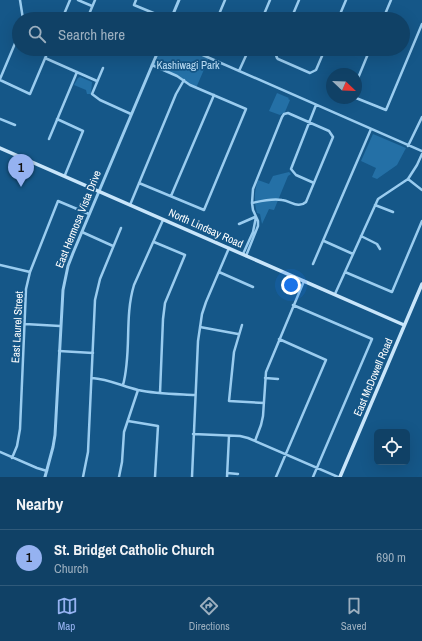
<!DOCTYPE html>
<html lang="en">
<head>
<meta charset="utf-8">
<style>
  body { margin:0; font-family:"Archivo Narrow",sans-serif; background:#1e4c6f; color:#f1f3f6 }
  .controls { position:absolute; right:12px; bottom:12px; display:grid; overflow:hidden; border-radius:6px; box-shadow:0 4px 16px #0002 }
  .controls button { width:36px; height:36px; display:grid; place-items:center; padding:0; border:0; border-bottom:1px solid #305a7a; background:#104166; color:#f1f3f6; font:20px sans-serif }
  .compass { position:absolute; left:326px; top:68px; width:36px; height:36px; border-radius:50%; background:#104166; box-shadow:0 4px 16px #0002; rotate:113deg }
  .you { position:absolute; left:291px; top:285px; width:14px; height:14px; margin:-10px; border:3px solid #fff; border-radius:50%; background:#1a73e8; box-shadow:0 0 0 6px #1a73e833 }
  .badge { display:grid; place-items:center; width:26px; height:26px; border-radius:50%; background:#95b2f1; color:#111; font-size:13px; font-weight:700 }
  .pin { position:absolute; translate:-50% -33px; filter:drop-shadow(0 1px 2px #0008) }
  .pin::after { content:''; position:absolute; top:21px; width:14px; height:12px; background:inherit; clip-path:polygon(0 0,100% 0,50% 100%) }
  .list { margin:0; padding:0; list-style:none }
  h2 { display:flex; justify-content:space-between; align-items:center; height:52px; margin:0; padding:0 16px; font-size:17px }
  h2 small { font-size:13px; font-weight:400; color:#9cafbf }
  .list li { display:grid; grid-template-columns:26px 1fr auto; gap:12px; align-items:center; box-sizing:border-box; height:56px; padding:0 16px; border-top:1px solid #305a7a }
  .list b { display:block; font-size:15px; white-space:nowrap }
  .list p { margin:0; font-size:13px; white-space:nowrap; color:#9cafbf }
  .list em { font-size:13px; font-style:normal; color:#9cafbf }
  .icon { flex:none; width:22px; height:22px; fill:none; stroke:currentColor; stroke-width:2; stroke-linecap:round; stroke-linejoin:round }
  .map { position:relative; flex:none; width:422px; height:477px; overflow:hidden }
  .search { position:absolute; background:#104166; box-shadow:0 4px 16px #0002; left:12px; right:12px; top:12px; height:44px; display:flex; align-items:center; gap:10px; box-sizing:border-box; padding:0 14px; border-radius:22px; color:#9cafbf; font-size:15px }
  .sheet { height:108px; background:#104166 }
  nav { display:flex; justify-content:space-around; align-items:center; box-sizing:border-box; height:56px; border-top:1px solid #305a7a; background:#104166; font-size:11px; color:#9cafbf }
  nav a { display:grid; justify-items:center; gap:2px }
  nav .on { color:#95b2f1 }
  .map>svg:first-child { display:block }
</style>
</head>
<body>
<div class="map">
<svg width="422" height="477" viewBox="0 0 422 477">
  <rect width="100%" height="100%" fill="#155788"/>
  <path fill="#2470a6" d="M159,49H189L209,58L196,88L184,80L152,65Z
    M80,77L92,82L91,94H87L86,90L74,85L78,78Z
    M277,93L289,98L288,99L290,100L285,112L280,115L269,111Z
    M373,134L406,148L397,165L377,179L372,177L376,168L361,161Z
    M289,172L291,174L288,176L274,210L269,209L262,224L260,214L257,213C254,202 254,191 258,180L269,184L273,176Z"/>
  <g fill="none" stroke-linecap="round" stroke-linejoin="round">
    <path stroke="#9accef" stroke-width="2.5" d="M20,0L23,19
      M78,0L92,6
      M136,0L134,5L168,19
      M62,19L70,0
      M87,19L95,0
      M217,19L225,0
      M262,19L270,0
      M291,19L299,0
      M338,19L346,0
      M383,19L391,0
      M149,49L157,52
      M189,49L422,151
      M279,49L276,55L277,58L278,59L310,73L316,70L325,49
      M202,54L204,49
      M45,58L97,81
      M103,68L92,94L100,100L131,114
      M239,71L249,49
      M0,79L19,34
      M0,80L30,94L49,49
      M356,83L370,49
      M356,98L386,110L422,24
      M0,119L15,125
      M57,119L83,131L65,175
      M49,139L77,72
      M408,146L422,117
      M408,179L422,190
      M139,183L204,210L246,109L190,85L177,76L152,65
      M314,183L296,175L291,169L316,105
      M171,196L214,95
      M130,205L176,94L184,80
      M375,205L393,212
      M239,224L255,217
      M82,232L113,246
      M361,236L377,244L380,249
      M324,241L353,254
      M154,242L185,255L165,303L163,319L160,393
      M243,254L253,232L256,217
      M246,256L258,226V221L253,210L252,203L253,189L282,117L284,114L288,113L329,131L333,137L306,202C298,209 291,201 282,200C272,198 261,201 252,203
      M313,264L371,129
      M0,265L30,272
      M219,272L253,287
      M345,272L392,292L422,221
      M335,294L378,199L408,179L417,165L422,154
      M293,305L372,339L313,477
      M25,324L60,326
      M242,325L234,352L229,401L264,403
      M200,327L238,334
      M59,351L93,353
      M92,378C108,379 122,386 138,390C156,394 176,394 195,395
      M265,378L278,379
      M123,385C132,352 124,318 134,285L163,220
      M128,421L158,426L155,477
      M193,434L240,436L248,438L338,477
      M255,441L261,425L263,416L266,372L304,281
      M0,452L37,468L47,471
      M12,458L17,446L20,429L26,289L30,272L58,201L89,214
      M227,473L238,474
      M83,477L88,452L95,300L100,279L121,228
      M119,477L122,462L124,432L138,390
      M192,477L198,341L202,314L206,302L229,248
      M227,477L229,436
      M276,477L326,360L279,339"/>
    <path stroke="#9accef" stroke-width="3" d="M171,19L179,0
      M45,477L53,447L55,435L63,290L68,266L73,253L159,49"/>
    <path stroke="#c8e5fa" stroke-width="3.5" d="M0,148L404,325
      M340,477L422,284"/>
  </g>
  <g text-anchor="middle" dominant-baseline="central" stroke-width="3.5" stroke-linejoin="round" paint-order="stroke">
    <g font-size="11" fill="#c0e3fb" stroke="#155788">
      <text x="188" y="65">Kashiwagi Park</text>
    </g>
    <g font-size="11" fill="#fff" stroke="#155788">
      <text transform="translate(78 219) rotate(-68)">East Hermosa Vista Drive</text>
      <text transform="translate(206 228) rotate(24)">North Lindsay Road</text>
      <text transform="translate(17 327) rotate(-87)">East Laurel Street</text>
      <text transform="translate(373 377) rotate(-67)">East McDowell Road</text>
    </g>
  </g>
</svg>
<div class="controls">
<button><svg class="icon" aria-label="locate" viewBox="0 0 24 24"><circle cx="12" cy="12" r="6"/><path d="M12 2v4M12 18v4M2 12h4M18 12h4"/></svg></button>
</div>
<svg class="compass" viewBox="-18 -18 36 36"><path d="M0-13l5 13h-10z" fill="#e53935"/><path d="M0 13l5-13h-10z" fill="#9cafbf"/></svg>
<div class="you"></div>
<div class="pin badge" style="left:21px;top:187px">1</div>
<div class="search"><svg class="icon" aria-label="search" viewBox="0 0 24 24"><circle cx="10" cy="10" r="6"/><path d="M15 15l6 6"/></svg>Search here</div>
</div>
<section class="sheet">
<h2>Nearby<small></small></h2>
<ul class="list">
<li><span class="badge">1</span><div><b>St. Bridget Catholic Church</b><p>Church</p></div><em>690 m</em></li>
</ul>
</section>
<nav>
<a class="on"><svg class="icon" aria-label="map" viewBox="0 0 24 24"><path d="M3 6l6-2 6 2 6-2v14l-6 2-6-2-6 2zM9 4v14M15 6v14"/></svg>Map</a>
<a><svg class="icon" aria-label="directions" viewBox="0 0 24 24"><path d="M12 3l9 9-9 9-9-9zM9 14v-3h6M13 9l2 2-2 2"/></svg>Directions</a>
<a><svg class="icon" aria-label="saved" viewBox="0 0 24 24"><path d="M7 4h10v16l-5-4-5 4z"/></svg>Saved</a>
</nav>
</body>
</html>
